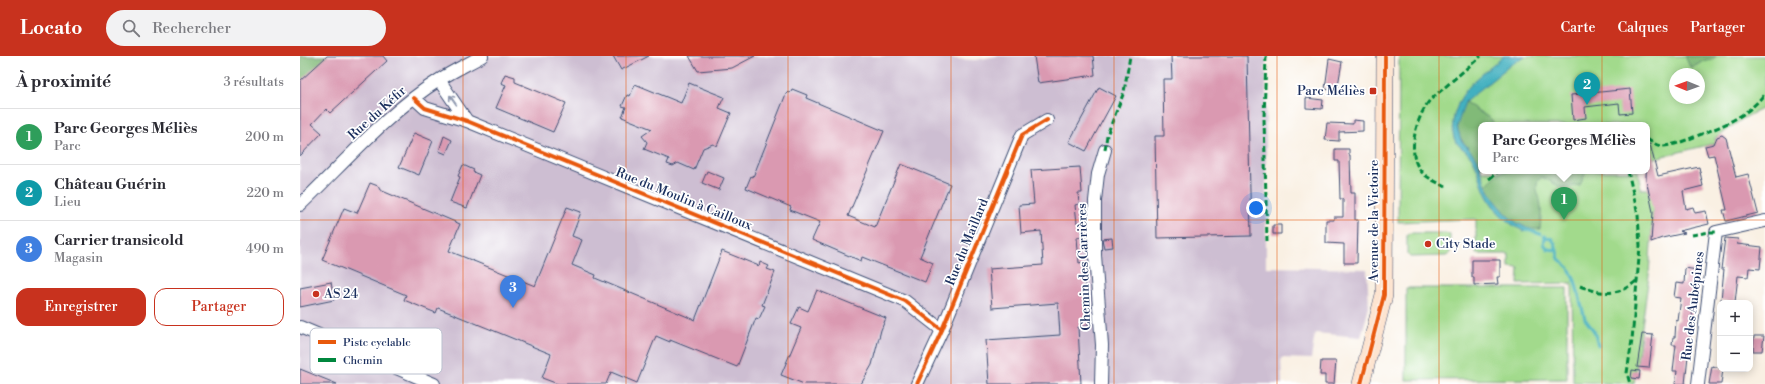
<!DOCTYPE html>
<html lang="fr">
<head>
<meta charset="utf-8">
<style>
  body { margin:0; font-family:"Libre Bodoni",serif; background:#f2f2f3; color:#2b2b33 }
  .controls { position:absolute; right:12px; bottom:12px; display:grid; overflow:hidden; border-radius:8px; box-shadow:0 2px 10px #0003 }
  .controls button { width:36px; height:36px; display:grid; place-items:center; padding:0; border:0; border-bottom:1px solid #e1e1e2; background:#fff; color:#2b2b33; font:20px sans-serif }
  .compass { position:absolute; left:1369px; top:12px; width:36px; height:36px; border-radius:50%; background:#fff; box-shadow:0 2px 10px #0003; rotate:271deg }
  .you { position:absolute; left:956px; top:152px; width:14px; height:14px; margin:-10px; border:3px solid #fff; border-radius:50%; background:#1a73e8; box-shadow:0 0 0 6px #1a73e833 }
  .badge { display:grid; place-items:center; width:26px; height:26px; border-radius:50%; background:#c8321e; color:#fff; font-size:13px; font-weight:700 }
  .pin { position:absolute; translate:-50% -33px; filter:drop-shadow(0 1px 2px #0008) }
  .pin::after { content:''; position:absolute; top:21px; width:14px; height:12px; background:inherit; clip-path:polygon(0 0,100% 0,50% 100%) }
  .popup { position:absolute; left:1178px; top:66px; width:172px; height:52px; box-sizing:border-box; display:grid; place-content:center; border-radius:8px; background:#fff; filter:drop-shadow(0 1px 3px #0005); font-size:13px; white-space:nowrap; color:#7c7c81 }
  .popup b { font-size:15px; color:#2b2b33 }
  .popup::after { content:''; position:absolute; left:50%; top:100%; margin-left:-8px; border:8px solid transparent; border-top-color:#fff }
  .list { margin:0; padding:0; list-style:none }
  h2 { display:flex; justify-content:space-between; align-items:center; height:52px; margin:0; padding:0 16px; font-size:17px }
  h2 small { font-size:13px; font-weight:400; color:#7c7c81 }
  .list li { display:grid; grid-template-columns:26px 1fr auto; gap:12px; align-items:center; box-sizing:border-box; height:56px; padding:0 16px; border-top:1px solid #e1e1e2 }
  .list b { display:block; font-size:15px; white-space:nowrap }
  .list p { margin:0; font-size:13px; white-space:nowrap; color:#7c7c81 }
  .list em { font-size:13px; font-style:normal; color:#7c7c81 }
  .actions { display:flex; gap:8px; padding:12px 16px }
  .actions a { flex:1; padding:9px 0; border:1px solid #c8321e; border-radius:12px; text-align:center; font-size:14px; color:#c8321e }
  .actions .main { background:#c8321e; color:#fff }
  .icon { flex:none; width:22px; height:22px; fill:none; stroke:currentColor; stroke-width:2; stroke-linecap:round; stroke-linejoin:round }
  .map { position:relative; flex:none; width:1465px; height:328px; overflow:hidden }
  header { display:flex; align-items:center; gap:24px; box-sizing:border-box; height:56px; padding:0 20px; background:#c8321e; color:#fff }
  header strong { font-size:19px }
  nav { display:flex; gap:22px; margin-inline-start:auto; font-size:14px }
  .search { width:280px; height:36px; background:#f2f2f3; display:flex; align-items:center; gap:10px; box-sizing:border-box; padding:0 14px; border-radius:22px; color:#7c7c81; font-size:15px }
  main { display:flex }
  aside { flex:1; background:#fff }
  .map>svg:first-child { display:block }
</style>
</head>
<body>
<header>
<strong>Locato</strong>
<div class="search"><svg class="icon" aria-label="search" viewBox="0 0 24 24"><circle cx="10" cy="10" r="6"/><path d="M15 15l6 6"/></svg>Rechercher</div>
<nav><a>Carte</a><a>Calques</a><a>Partager</a></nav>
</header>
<main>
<aside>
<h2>À proximité<small>3 résultats</small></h2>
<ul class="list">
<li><span class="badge" style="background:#2e9e5b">1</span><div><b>Parc Georges Méliès</b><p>Parc</p></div><em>200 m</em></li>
<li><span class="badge" style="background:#0f9aa8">2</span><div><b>Château Guérin</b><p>Lieu</p></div><em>220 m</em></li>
<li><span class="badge" style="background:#3f7fe0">3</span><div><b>Carrier transicold</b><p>Magasin</p></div><em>490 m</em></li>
</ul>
<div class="actions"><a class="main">Enregistrer</a><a>Partager</a></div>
</aside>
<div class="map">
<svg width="1465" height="328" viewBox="0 0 1465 328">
  <rect width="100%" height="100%" fill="#fff"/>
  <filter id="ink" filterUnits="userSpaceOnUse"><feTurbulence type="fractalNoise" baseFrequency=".025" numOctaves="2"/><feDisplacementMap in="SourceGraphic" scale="8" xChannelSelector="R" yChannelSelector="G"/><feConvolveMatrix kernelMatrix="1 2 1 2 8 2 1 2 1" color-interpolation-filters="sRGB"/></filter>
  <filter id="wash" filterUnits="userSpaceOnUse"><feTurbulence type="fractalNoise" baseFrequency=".012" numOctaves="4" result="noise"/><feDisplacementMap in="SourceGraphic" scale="16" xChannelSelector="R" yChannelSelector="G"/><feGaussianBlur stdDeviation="0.9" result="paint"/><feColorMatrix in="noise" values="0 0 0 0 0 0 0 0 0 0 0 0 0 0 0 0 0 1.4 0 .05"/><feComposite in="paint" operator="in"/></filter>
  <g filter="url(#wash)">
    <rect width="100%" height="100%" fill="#f9f0e3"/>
    <path fill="#cdbed2" d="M0,0H644L655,3L676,4L696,0H966V211L1067,213L1069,251L1061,281L1015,277L1011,303L981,302L982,328H0Z"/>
    <path fill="#a2da8c" stroke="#5e8475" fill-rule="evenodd" d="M1099,0H1465V51L1444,62L1415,82L1416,87L1347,104V69H1181V115H1338L1341,133H1348L1350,142L1354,141L1349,219L1334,328L1273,326L1272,227L1218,228L1219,212L1209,211V198H1176V163L1098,166ZM1375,18H1399V42H1375Z
      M1110,177H1146L1150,179V198L1146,200L1110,201L1107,198V179Z
      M1106,232H1267V323L1106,324Z"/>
    <path fill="#81ba78" stroke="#4e746b" d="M0,0H28L0,27Z
      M1385,0H1416L1413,4C1403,1 1399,11 1390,11Z
      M1165,46L1192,64L1194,69H1181V112C1168,83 1145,83 1165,46Z
      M1203,115H1283L1285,118L1280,129C1259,134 1260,130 1242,121C1239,123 1237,125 1237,129C1236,134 1239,139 1240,144C1242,154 1241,163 1240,173C1215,176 1195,148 1186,129L1198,118Z"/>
    <path fill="#43b0c0" stroke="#2f708f" d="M1204,0H1225L1213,7L1165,46L1157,70L1161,84L1177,102L1186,129L1194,143L1210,162L1217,167L1225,171L1224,175C1206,168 1189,149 1183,131C1180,121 1177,110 1172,102C1167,94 1157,91 1154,82C1151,72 1153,60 1157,51C1164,29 1187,15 1204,0Z"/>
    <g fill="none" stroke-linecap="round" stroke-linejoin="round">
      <path stroke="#43b0c0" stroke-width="3" d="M1225,173L1240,178
        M1244,180L1252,183L1255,188L1259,203L1269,212L1275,225L1285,263L1294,275L1298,289
        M1245,181L1244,188L1248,193L1257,194"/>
    </g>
    <g id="blocks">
      <path fill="#da99b1" d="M27,0H83L87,5L30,57L26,53L12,68L22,77L0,100V25Z
        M313,0H349L321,14Z
        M389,0H455L432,12L398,15Z
        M734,0H793L795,19L738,27Z
        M871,0H947L951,180L857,182L855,80H864L863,23H872Z
        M1029,3L1042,6L1037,35L1025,33Z
        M205,18L215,21V26L266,47L253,76L196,52L206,29L201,27Z
        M389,27L424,41L419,52L431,57L417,90L413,88L403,92L394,114L378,107L373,110L367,108L369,103L344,93L347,86L342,80L352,73L322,61L326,51L322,50L327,39L330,40L335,28L381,47Z
        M799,31L816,40L786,95L769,86Z
        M492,33L507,39L506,42L584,75L548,160L575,171L601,108L650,128L620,201L633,207L625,226L562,201L561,205L512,184L520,166L490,154L491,151L446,132L451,120L453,121L486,38L488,36L490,37Z
        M1330,33L1332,57L1320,58L1319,47L1285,51L1286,62L1273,64L1271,39Z
        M1006,42L1023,44L1022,53L1006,52Z
        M1053,64L1063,65V75L1039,76V85L1025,84L1027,67L1053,68Z
        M114,77L133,85L119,119L99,111Z
        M1422,79L1426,82L1436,121L1448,118L1458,157L1426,165L1423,154H1427L1414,99L1408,100L1405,90L1414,88L1417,81Z
        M144,80L152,84L146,98L139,95Z
        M1350,88L1358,120L1399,111L1403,130L1383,135L1386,153L1393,151L1395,157L1406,155L1409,168L1379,175L1385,177L1362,182L1351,186L1353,156L1346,123L1347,89Z
        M1035,93H1049V99H1050L1051,137H1055V164H1058L1057,207H1044V188L1026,187V164H1034V161H1043V143H1040L1039,105H1035Z
        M163,109L174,114L173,116L180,119L167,152L150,146L160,121L158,120Z
        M780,111L782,137H778L779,148L775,149L777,167H782L783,180L777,181L779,207L783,206L788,270L778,271L781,328H689L686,284L760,279L758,247L692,252L689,213L743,209L741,175L721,177L719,149L734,148L731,114Z
        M407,115L424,122L419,134L402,127Z
        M70,127L78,130L80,134L160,168L149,195L235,230L267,151L281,156L272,180L282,184L272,209L296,219L295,222L395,264L422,195L459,210L460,206L469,210L467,213L475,216L462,249L465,250L459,263L456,262L437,311L370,284V286L356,280L337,327L311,316L306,328H258L242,322L251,298L138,252L136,257L104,244L106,239L22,204L44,152L57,157Z
        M973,169H981V178H973Z
        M812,182L813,191L804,192L802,183Z
        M1425,182L1438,183L1437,188L1462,191L1460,213L1449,212L1448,221L1438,220L1435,246L1421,244L1424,213H1421Z
        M1172,204H1200V221H1197L1198,228L1174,229V221H1172Z
        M1385,212L1397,214L1385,328H1375L1377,315H1373L1376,289H1372L1373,281H1375L1376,264L1378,265L1381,242L1374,241L1376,227L1384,228Z
        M31,226L34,244L0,251V232Z
        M517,234L586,262L581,274L572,309L561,328H504L481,319L501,272L491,268L499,251L508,255Z
        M1342,278L1353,279L1349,312L1337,311Z
        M1454,280H1464L1462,295H1453Z
        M1021,305H1036L1034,328H1025V319H1020Z
        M1412,310L1423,313L1421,328H1409Z
        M0,313L37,328H0Z
        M1332,314L1340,315L1339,323L1331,322Z"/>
    </g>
  </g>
  <g filter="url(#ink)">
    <use href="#blocks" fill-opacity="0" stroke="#3c4c72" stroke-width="1"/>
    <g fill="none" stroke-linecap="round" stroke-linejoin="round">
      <defs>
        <path id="street" d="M139,24L167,65
          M114,42L125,52L167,65L605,245L642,274
          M0,149C43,108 89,55 139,24C153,15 168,8 182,0
          M0,271L134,328
          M617,328L642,274L722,79L747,64
          M801,328L802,289L795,199V145L798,118L805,94
          M1398,328L1416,176L1465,165"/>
        <path id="secondary" d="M1061,328L1084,239L1085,0"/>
      </defs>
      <use href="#street" stroke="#3c4c72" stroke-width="14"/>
      <use href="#secondary" stroke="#3c4c72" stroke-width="18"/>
      <use href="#street" stroke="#fff" stroke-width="12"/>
      <use href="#secondary" stroke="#fde4d0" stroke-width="17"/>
      <path stroke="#00873e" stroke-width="3" stroke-dasharray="6 3" stroke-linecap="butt" d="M966,0L964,62L967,185
        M1319,69L1336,67L1337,69
        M1347,83C1351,86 1356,89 1361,90C1372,90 1384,85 1394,81C1420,71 1448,61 1465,37
        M805,94L807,79L824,36L830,0
        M1328,115L1338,159L1340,190L1332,284L1327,317L1330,328
        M1189,123L1199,115
        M1146,131C1137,126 1126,122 1120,114C1106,95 1117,60 1130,44L1181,0
        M1392,179L1409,176H1416
        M1280,230C1300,238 1318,241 1336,225"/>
      <defs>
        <path id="cycleway" d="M114,42L125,52L167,65L605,245L642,274
          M617,328L642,274L722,79L747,64
          M1061,328L1084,239L1085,0"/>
      </defs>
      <use href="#cycleway" stroke="#fff" stroke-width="6"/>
      <use href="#cycleway" stroke="#e8590c" stroke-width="4"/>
    </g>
    <defs><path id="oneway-shaft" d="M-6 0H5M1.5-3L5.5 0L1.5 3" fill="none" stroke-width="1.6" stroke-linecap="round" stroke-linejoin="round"/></defs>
    <use stroke="#8d97ae" href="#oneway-shaft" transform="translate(153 44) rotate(-125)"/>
  </g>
  <path fill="none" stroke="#e8590c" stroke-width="1" stroke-opacity="0.55" d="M163,0V328M326,0V328M488,0V328M651,0V328M814,0V328M977,0V328M1139,0V328M1302,0V328M0,164H1465"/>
  <g fill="#c8321e" stroke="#fff" stroke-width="1.5">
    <rect x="1069" y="31" width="8" height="8" rx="2"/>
    <circle cx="1128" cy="188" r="4"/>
    <circle cx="16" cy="238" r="4"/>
  </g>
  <g text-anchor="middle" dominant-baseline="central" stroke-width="3.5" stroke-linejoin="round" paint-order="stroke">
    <g font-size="13" fill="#1b2f5e" stroke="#fff" text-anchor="start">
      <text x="1065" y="35" text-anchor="end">Parc Méliès</text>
      <text x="1136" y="188">City Stade</text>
      <text x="24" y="238">AS 24</text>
    </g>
    <g font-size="13" fill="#1b2f5e" stroke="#fff">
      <text transform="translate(77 57) rotate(-42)">Rue du Kéfir</text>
      <text transform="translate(384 143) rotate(22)">Rue du Moulin à Cailloux</text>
      <text transform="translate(1074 165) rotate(-90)">Avenue de la Victoire</text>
      <text transform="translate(667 186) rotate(-68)">Rue du Maillard</text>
      <text transform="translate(784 211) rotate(-92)">Chemin des Carrières</text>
      <text transform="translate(1393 250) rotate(-83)">Rue des Aubépines</text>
    </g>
  </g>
  <rect x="10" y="272" width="132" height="46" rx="6" fill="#fff" stroke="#bbc1cf" stroke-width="1"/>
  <rect x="18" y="284" width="18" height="4" fill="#e8590c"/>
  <rect x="18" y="302" width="18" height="4" fill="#00873e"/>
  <g font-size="11" fill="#1b2f5e">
    <text x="43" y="290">Piste cyclable</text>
    <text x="43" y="308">Chemin</text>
  </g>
</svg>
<div class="controls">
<button>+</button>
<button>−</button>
</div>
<svg class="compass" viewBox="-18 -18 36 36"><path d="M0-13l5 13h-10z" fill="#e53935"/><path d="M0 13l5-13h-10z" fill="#7c7c81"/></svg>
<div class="you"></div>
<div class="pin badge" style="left:1264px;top:164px;background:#2e9e5b">1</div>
<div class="popup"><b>Parc Georges Méliès</b>Parc</div>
<div class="pin badge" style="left:1287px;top:49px;background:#0f9aa8">2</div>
<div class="pin badge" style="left:213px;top:252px;background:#3f7fe0">3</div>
</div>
</main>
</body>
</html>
